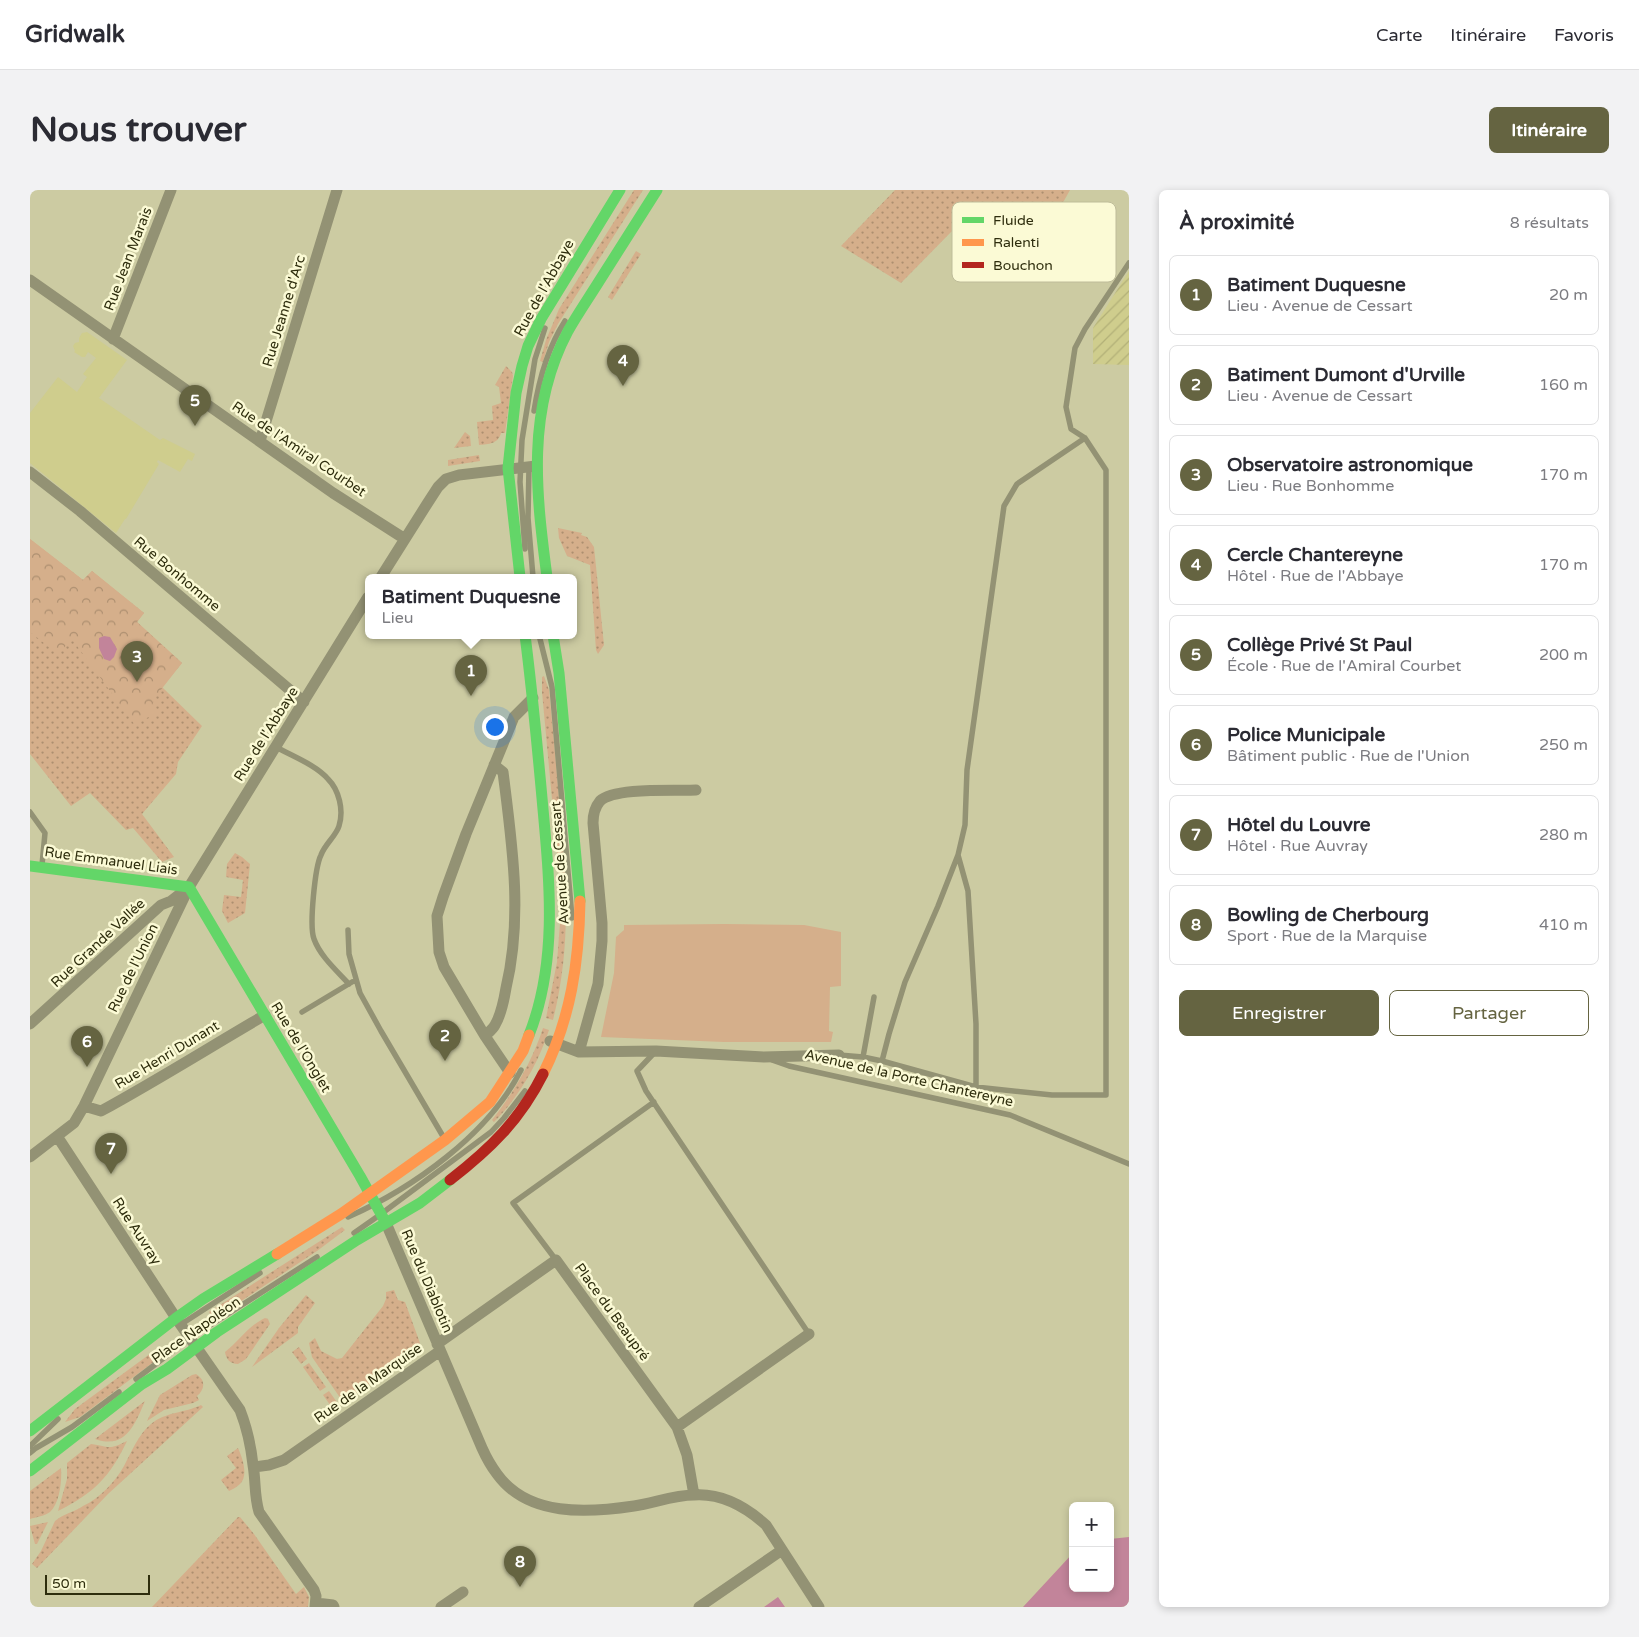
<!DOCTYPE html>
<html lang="fr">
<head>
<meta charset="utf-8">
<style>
  body { margin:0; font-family:"Varela Round",sans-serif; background:#f2f2f3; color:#2b2b33 }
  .controls { position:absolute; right:15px; bottom:15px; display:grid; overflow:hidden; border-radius:8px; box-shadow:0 2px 8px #0003 }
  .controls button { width:45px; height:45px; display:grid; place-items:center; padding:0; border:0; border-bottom:1px solid #e1e1e2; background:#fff; color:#2b2b33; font:25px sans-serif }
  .scale { position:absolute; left:15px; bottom:12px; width:105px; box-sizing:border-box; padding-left:5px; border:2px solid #2e2d0d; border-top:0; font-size:14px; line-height:18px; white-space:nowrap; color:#2e2d0d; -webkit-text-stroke:4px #fbfad5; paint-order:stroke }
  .you { position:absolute; left:464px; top:536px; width:18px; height:18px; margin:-12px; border:4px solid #fff; border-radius:50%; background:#1a73e8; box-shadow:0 0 0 8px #1a73e833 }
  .badge { display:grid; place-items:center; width:32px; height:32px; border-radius:50%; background:#656441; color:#fff; font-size:16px; font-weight:700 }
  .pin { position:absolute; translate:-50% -41px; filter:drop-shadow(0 1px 2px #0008) }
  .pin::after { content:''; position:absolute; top:26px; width:18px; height:15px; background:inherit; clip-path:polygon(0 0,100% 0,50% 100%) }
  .popup { position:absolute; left:335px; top:384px; width:212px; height:65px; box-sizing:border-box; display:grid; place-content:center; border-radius:8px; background:#fff; filter:drop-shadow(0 1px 4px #0005); font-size:16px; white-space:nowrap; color:#7c7c81 }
  .popup b { font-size:19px; color:#2b2b33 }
  .popup::after { content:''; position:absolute; left:50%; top:100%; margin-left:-10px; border:10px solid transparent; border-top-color:#fff }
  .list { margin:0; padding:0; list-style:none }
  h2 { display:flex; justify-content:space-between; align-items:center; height:65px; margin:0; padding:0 20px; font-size:21px }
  h2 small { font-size:16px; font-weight:400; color:#7c7c81 }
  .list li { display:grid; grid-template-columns:32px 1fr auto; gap:15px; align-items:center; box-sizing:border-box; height:80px; margin:0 10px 10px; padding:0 10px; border:1px solid #e1e1e2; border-radius:8px }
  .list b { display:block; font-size:19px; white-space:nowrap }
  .list p { margin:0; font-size:16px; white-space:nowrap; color:#7c7c81 }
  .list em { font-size:16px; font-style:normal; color:#7c7c81 }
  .actions { display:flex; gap:10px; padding:15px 20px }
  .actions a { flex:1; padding:11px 0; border:1px solid #656441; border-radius:8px; text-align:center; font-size:18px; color:#656441 }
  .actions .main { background:#656441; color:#fff }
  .map { position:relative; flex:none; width:1099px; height:1417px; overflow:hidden; border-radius:8px }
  header { display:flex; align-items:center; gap:30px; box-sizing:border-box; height:70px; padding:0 25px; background:#fff; border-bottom:1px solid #e1e1e2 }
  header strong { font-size:24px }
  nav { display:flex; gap:28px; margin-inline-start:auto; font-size:18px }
  .intro { display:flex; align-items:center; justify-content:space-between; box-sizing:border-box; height:120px; padding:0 30px }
  h1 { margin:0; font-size:35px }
  .button { padding:12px 22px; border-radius:8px; background:#656441; color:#fff; font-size:18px; font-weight:700 }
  main { display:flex; gap:30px; padding:0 30px }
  aside { flex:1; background:#fff; border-radius:8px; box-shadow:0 2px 8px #0003 }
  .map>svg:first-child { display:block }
</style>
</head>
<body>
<header>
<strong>Gridwalk</strong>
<nav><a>Carte</a><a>Itinéraire</a><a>Favoris</a></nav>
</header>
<div class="intro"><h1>Nous trouver</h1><a class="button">Itinéraire</a></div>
<main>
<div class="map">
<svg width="1099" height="1417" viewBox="0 0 1099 1417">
  <defs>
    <pattern id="industrial-furrows" width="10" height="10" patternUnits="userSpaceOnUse" patternTransform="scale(1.25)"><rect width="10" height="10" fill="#cfcd8d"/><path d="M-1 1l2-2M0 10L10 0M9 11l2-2" fill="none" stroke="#b2b078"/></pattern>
    <pattern id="grass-dots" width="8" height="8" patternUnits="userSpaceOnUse" patternTransform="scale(1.25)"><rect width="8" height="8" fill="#d5af8b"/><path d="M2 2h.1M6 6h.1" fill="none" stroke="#ad8f70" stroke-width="1.8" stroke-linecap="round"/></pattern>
    <pattern id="forest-crowns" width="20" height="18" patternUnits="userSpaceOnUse" patternTransform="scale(1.25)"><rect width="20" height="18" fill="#d5af8b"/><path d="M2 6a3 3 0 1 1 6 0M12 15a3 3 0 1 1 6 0" fill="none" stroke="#ad8f70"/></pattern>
  </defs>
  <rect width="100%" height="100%" fill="#cccba2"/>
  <path fill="#cfcd8d" d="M57,142L97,170L69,208L130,250L133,248L165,264L162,271L158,269L150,282L128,270L127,272L129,274L96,329H95L86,343L0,273V223L28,187L47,202L57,187L53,184L66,168L58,162L55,167H52L44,162L45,161L43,156L45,153L49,152V148L52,143Z"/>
  <path fill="url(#industrial-furrows)" d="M1099,81V175L1063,174V138Z"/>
  <path fill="url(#grass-dots)" d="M604,0H613L528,134L519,152L513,172L510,171L516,150L529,119Z
    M865,0H1040L1008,57L924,39L871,93L811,56Z
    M606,61L611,64L582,110L578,107Z
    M476,176L482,182L483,186L475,243H471C468,254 459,254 449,255L447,232L463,230L462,216L471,213L469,197L465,195Z
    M435,242L440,246L441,256L424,258Z
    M449,265L450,271L418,276V270Z
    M528,338L552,343L551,345L557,347L564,357L574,455L568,464L566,460L560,375L537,366L529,348Z
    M0,349L53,390L62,381L114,423L107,432L152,473L132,497L172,536L148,572L146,584L112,624L144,667L132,672L103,638L96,640L60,603L41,616L0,564Z
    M514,486L519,500C523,541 527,581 530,622C537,695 541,758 523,830L516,828L527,772L531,720L530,695L512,502V487Z
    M205,663L212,667L220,674L215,723L198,733L192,721L194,705L211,707L213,690L196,687L197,674Z
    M513,838L519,840C508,874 489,907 464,932L462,930C484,902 502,872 513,838Z
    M312,1037L315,1040L287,1061L184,1129L179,1122Z
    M364,1100L368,1110L375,1112L390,1153L382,1164L313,1212L282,1167L279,1153L285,1148L291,1161L307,1169L312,1168L353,1116L356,1109V1102Z
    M276,1105L285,1113L268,1137V1143L222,1177L249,1138Z
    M235,1128L238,1129L240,1134L216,1169L208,1174C200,1174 196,1169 195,1162C209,1151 218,1136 235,1128Z
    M269,1157L277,1169L271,1174L262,1162Z
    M128,1158L133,1165L50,1227L35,1232L45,1219Z
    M279,1173L296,1197L290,1201L273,1177Z
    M166,1184C176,1190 175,1199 167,1206L169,1210L163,1213L134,1220L117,1231L130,1205L162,1185Z
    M299,1201L309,1215L303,1219L293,1205Z
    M115,1211C105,1234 96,1260 65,1249Z
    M171,1215L173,1217L78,1304L7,1378L2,1374L11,1361L25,1331L29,1328C37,1323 46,1321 53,1316C70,1308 85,1292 94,1276C102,1261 108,1245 121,1234C135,1222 155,1223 171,1215Z
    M97,1251C80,1287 64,1303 28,1321L37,1289V1273L61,1254C80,1257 79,1260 97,1251Z
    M208,1258C212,1267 219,1285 210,1294C207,1297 203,1299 199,1301L191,1290L206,1278L197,1266Z
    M31,1278C32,1290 30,1313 20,1322C15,1326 6,1327 0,1329V1301Z
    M208,1327H210L224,1344L266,1404L274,1397L279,1407L278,1417H122Z
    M18,1332L7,1354H5L0,1336Z"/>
  <path fill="url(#forest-crowns)" d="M0,349L53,390L62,381L114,423L107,432L152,473L123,510L127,522L105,535L42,449L28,464L0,442Z"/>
  <path fill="#d5af8b" d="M695,734L774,735L811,742V796L800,797L799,841L803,842L801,852H694L571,847L584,783L586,747L594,740V735Z"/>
  <path fill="#c2849a" d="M74,446L80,447L87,459L84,467L80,471L74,469L69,458V448Z
    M1099,1347V1417H993L1043,1363V1398H1080V1349Z
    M748,1407L755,1417H734Z"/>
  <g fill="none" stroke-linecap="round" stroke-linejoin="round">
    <path stroke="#939274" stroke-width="5.5" d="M504,221C509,189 517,159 535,131
      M499,277L498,328L503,387
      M495,359L490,292L492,250L505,169L515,138
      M509,445L522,497L542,728
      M246,557C262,566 286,575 298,589C309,600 314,620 309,636C306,646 295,654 291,665C285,677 279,736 284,749C290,766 307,781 319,794
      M0,622L15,643L12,675
      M928,665L938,701L946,834V897
      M318,740L319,764L330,803L351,841L414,948
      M272,822L322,792
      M625,862L607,881L616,901L779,1144
      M809,865L833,867L852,871L946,897L1022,905H1076V280L1055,248L1041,239L1036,217L1045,158L1055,139L1099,73
      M833,867L844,807
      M742,870L759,876L980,925L1099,974
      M852,871L859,844L875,792L908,716L928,665L935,635L937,580L974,316L987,294L1055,248
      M318,1027C383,998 458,945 491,880
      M324,1043L351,1024L461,942L474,928L495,901
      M526,1070L483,1013L624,912
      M150,1135L230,1083
      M106,1189L160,1148L287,1067
      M0,1256L28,1229
      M0,1263L6,1258L42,1237L89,1202"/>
    <path stroke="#939274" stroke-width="11" d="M0,90L303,303L375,349
      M83,149L141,0
      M230,251L307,0
      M0,282L50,321L274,512
      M351,387L397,314L408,297L416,289L429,285L506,276
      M0,834L131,715L141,711L155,700
      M455,846C458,843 463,839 465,835C471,825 474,810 476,798C493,726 482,654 473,582L464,575
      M520,851L549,862L626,861L734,867L809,865
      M549,862L568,794L572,751V733L563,633C563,625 565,617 570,611C584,597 645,601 666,600
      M480,883L455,846L414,777L409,762L407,726L413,707L436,644L484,527L503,508
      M54,916L71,921C126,891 180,857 235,825
      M27,946L146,1128L210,1220C217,1238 221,1256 223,1275C226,1292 224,1305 229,1322L284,1400L286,1406L285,1417
      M0,967L44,933L54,916L159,697L338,407
      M356,1033L452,1258C456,1267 461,1276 467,1284C498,1327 558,1323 604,1316C624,1313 644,1305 664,1305C692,1303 716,1317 736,1335L789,1417
      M407,1154L526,1070L647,1237L657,1265L664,1305
      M647,1237L779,1144
      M224,1277L239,1275L254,1270L410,1161
      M286,1413L303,1415L304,1417
      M411,1417L433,1402
      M669,1417L752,1360"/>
    <path stroke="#63d668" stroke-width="11" d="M490,387L478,278L486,203L492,176L498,156L511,129L590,0
      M517,387C506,303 496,220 538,141C547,125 558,109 568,93C588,62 607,31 627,0
      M495,445C502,499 507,553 512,608C519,687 529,769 499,845
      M523,445L529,483L550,711
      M0,676L159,697L330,986L356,1033
      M0,1241L146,1128L173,1109L247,1064
      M0,1281L112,1194L137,1179L187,1142L327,1050L390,1013L420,990"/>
    <path stroke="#ff974d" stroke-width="11" d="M513,884C541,828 549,772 550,711
      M247,1064L311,1024L415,950L460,912L493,861L499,845"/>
    <path stroke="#b3261e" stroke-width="11" d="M420,990C460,959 490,930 513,884"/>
  </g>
  <g text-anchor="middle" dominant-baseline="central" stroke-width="5" stroke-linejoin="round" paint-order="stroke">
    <g font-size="14" fill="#2e2d0d" stroke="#fbfad5">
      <text transform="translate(98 69) rotate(-69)">Rue Jean Marais</text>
      <text transform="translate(514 98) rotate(-61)">Rue de l'Abbaye</text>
      <text transform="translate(254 121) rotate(-73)">Rue Jeanne d'Arc</text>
      <text transform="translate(269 259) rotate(34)">Rue de l'Amiral Courbet</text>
      <text transform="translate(147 384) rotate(40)">Rue Bonhomme</text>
      <text transform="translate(236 544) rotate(-58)">Rue de l'Abbaye</text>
      <text transform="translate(81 671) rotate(8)">Rue Emmanuel Liais</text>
      <text transform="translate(530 673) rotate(-94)">Avenue de Cessart</text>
      <text transform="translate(68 753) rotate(-43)">Rue Grande Vallée</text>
      <text transform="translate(103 778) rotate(-64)">Rue de l'Union</text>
      <text transform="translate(271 857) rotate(59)">Rue de l'Onglet</text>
      <text transform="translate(137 865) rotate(-31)">Rue Henri Dunant</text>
      <text transform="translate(879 888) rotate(13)">Avenue de la Porte Chantereyne</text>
      <text transform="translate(107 1041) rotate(57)">Rue Auvray</text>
      <text transform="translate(397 1091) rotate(67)">Rue du Diablotin</text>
      <text transform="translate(582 1122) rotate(54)">Place du Beaupré</text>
      <text transform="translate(166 1140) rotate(-35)">Place Napoléon</text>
      <text transform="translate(338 1193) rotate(-35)">Rue de la Marquise</text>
    </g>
  </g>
  <rect x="922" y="12" width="164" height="80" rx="8" fill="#fbfad5" stroke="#bebc99" stroke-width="1"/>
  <rect x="932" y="27" width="22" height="6" fill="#63d668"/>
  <rect x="932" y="49" width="22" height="7" fill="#ff974d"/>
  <rect x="932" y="72" width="22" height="6" fill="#b3261e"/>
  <g font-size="14" fill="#2e2d0d">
    <text x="963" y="35">Fluide</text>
    <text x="963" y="57">Ralenti</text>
    <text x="963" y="80">Bouchon</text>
  </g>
</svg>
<div class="controls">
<button>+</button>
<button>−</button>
</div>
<div class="scale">50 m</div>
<div class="you"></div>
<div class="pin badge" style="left:441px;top:506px">1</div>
<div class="popup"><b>Batiment Duquesne</b>Lieu</div>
<div class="pin badge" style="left:415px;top:871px">2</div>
<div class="pin badge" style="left:107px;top:492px">3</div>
<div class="pin badge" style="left:593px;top:196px">4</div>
<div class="pin badge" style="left:165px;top:236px">5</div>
<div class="pin badge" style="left:57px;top:877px">6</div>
<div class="pin badge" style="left:81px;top:984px">7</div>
<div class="pin badge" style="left:490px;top:1397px">8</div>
</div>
<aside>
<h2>À proximité<small>8 résultats</small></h2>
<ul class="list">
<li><span class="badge">1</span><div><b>Batiment Duquesne</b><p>Lieu · Avenue de Cessart</p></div><em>20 m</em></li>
<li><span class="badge">2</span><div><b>Batiment Dumont d'Urville</b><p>Lieu · Avenue de Cessart</p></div><em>160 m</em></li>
<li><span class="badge">3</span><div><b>Observatoire astronomique</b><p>Lieu · Rue Bonhomme</p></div><em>170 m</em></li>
<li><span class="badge">4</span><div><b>Cercle Chantereyne</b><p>Hôtel · Rue de l'Abbaye</p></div><em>170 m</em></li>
<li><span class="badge">5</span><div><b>Collège Privé St Paul</b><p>École · Rue de l'Amiral Courbet</p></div><em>200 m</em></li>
<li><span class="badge">6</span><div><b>Police Municipale</b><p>Bâtiment public · Rue de l'Union</p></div><em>250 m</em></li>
<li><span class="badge">7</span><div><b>Hôtel du Louvre</b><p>Hôtel · Rue Auvray</p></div><em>280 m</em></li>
<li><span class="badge">8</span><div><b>Bowling de Cherbourg</b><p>Sport · Rue de la Marquise</p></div><em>410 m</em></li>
</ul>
<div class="actions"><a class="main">Enregistrer</a><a>Partager</a></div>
</aside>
</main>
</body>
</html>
